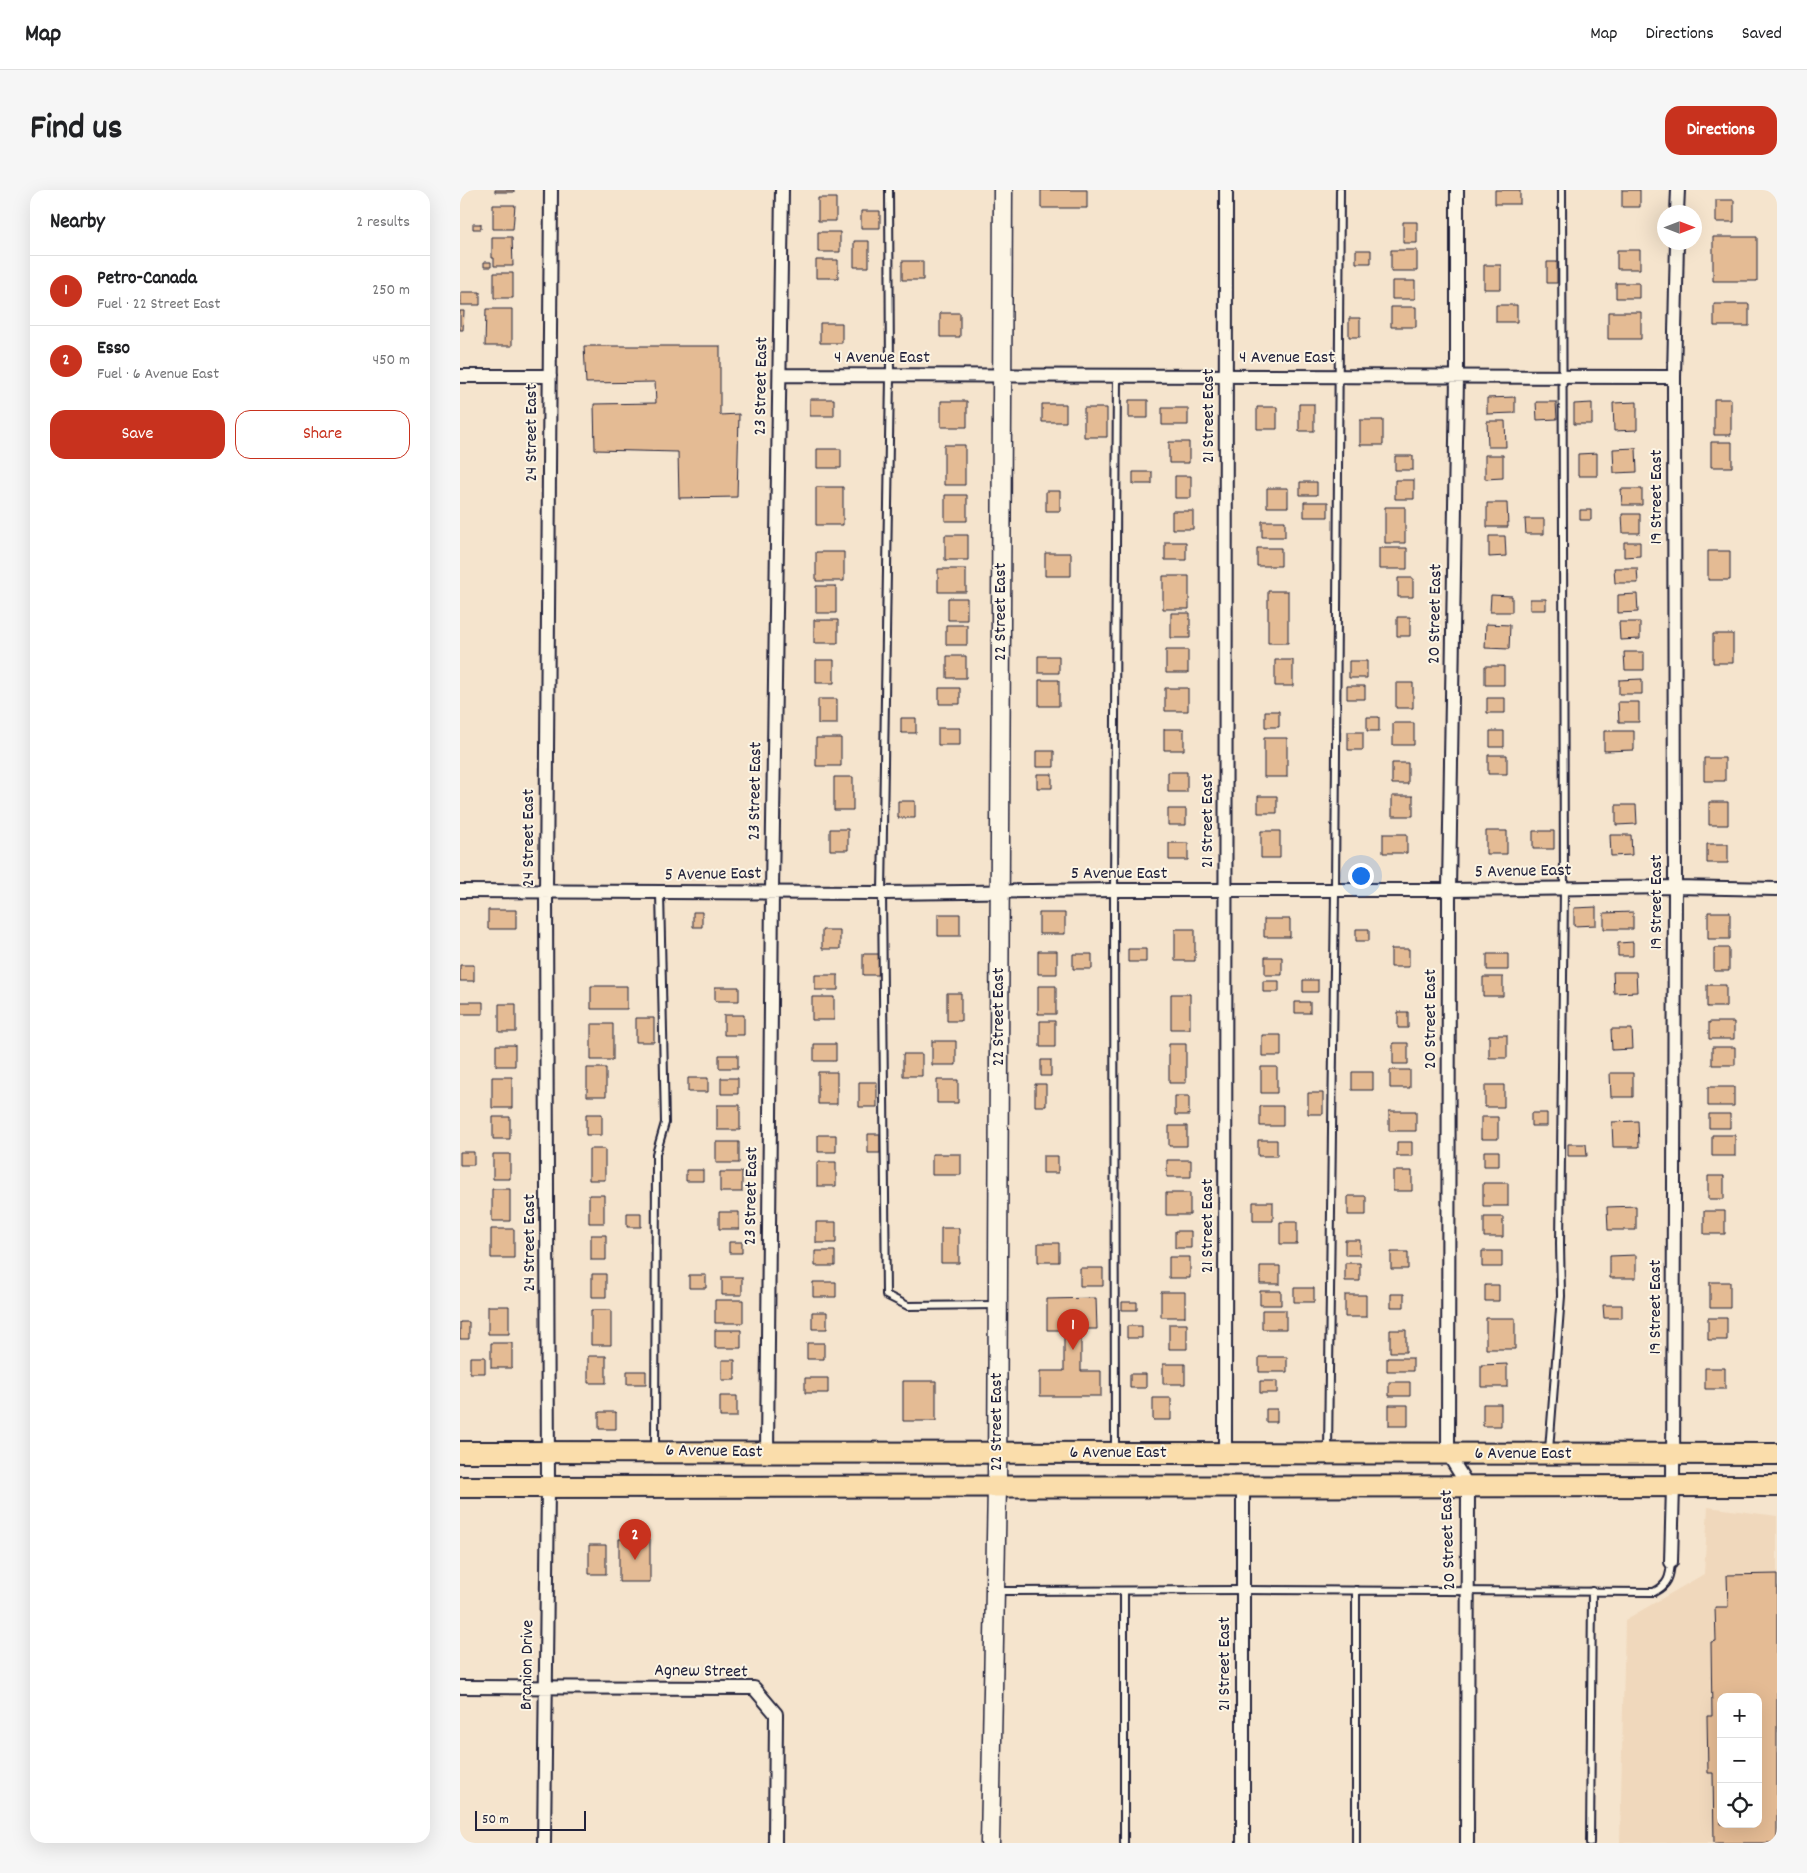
<!DOCTYPE html>
<html lang="en">
<head>
<meta charset="utf-8">
<style>
  body { margin:0; font-family:Dekko,sans-serif; background:#f6f6f6; color:#202124 }
  .controls { position:absolute; right:15px; bottom:15px; display:grid; overflow:hidden; border-radius:10px; box-shadow:0 5px 20px #0002 }
  .controls button { width:45px; height:45px; display:grid; place-items:center; padding:0; border:0; border-bottom:1px solid #e0e0e0; background:#fff; color:#202124; font:25px sans-serif }
  .compass { position:absolute; left:1197px; top:15px; width:45px; height:45px; border-radius:50%; background:#fff; box-shadow:0 5px 20px #0002; rotate:90deg }
  .scale { position:absolute; left:15px; bottom:12px; width:111px; box-sizing:border-box; padding-left:5px; border:2px solid #22223b; border-top:0; font-size:14px; line-height:18px; white-space:nowrap; color:#22223b; -webkit-text-stroke:4px #fcf5e5; paint-order:stroke }
  .you { position:absolute; left:900px; top:685px; width:18px; height:18px; margin:-12px; border:4px solid #fff; border-radius:50%; background:#1a73e8; box-shadow:0 0 0 8px #1a73e833 }
  .badge { display:grid; place-items:center; width:32px; height:32px; border-radius:50%; background:#c8321e; color:#fff; font-size:16px; font-weight:700 }
  .pin { position:absolute; translate:-50% -41px; filter:drop-shadow(0 1px 2px #0008) }
  .pin::after { content:''; position:absolute; top:26px; width:18px; height:15px; background:inherit; clip-path:polygon(0 0,100% 0,50% 100%) }
  .list { margin:0; padding:0; list-style:none }
  h2 { display:flex; justify-content:space-between; align-items:center; height:65px; margin:0; padding:0 20px; font-size:21px }
  h2 small { font-size:16px; font-weight:400; color:#757577 }
  .list li { display:grid; grid-template-columns:32px 1fr auto; gap:15px; align-items:center; box-sizing:border-box; height:70px; padding:0 20px; border-top:1px solid #e0e0e0 }
  .list b { display:block; font-size:19px; white-space:nowrap }
  .list p { margin:0; font-size:16px; white-space:nowrap; color:#757577 }
  .list em { font-size:16px; font-style:normal; color:#757577 }
  .actions { display:flex; gap:10px; padding:15px 20px }
  .actions a { flex:1; padding:11px 0; border:1px solid #c8321e; border-radius:15px; text-align:center; font-size:18px; color:#c8321e }
  .actions .main { background:#c8321e; color:#fff }
  .icon { flex:none; width:28px; height:28px; fill:none; stroke:currentColor; stroke-width:2; stroke-linecap:round; stroke-linejoin:round }
  .map { position:relative; flex:none; width:1317px; height:1653px; overflow:hidden; border-radius:15px }
  header { display:flex; align-items:center; gap:30px; box-sizing:border-box; height:70px; padding:0 25px; background:#fff; border-bottom:1px solid #e0e0e0 }
  header strong { font-size:24px }
  nav { display:flex; gap:28px; margin-inline-start:auto; font-size:18px }
  .intro { display:flex; align-items:center; justify-content:space-between; box-sizing:border-box; height:120px; padding:0 30px }
  h1 { margin:0; font-size:35px }
  .button { padding:12px 22px; border-radius:15px; background:#c8321e; color:#fff; font-size:18px; font-weight:700 }
  main { display:flex; gap:30px; padding:0 30px }
  aside { flex:1; background:#fff; border-radius:15px; box-shadow:0 5px 20px #0002 }
  .map>svg:first-child { display:block }
</style>
</head>
<body>
<header>
<strong>Map</strong>
<nav><a>Map</a><a>Directions</a><a>Saved</a></nav>
</header>
<div class="intro"><h1>Find us</h1><a class="button">Directions</a></div>
<main>
<aside>
<h2>Nearby<small>2 results</small></h2>
<ul class="list">
<li><span class="badge">1</span><div><b>Petro-Canada</b><p>Fuel · 22 Street East</p></div><em>250 m</em></li>
<li><span class="badge">2</span><div><b>Esso</b><p>Fuel · 6 Avenue East</p></div><em>450 m</em></li>
</ul>
<div class="actions"><a class="main">Save</a><a>Share</a></div>
</aside>
<div class="map">
<svg width="1317" height="1653" viewBox="0 0 1317 1653">
  <rect width="100%" height="100%" fill="#f5e4cd"/>
  <filter id="ink" filterUnits="userSpaceOnUse"><feTurbulence type="fractalNoise" baseFrequency=".02" numOctaves="2"/><feDisplacementMap in="SourceGraphic" scale="10" xChannelSelector="R" yChannelSelector="G"/><feConvolveMatrix kernelMatrix="1 2 1 2 8 2 1 2 1" color-interpolation-filters="sRGB"/></filter>
  <g filter="url(#ink)">
    <path fill="#f0d8bc" fill-rule="evenodd" d="M1248,1317L1317,1326V1653H1160L1165,1430L1244,1384ZM1261,1507H1298V1634H1261Z"/>
    <path fill="#e4bb94" stroke="#22223b" fill-rule="evenodd" d="M35,0H54V2H35Z
      M581,0H627V18H581Z
      M1035,0H1060V14H1035Z
      M1162,0H1180V17H1162Z
      M358,8H376V31H358Z
      M1256,10H1274V32H1256Z
      M33,15H55L53,39H33Z
      M401,21H420V38H401Z
      M943,32H957V53H943Z
      M13,34H21V39H13Z
      M358,42H380V62H358Z
      M32,47H52L53,76H34V68H32Z
      M1253,47H1297V91H1253Z
      M394,51H409V77H394Z
      M896,60H911V73H896Z
      M931,60H957V81H931Z
      M1157,60H1180V79H1157Z
      M356,70H378V88H356Z
      M442,71H463V90H442Z
      M24,72H31V77H24Z
      M1087,72H1097V93H1087Z
      M1024,75H1041V99H1024Z
      M34,83H53V108H34Z
      M932,91H955V109H932Z
      M1156,93H1179V108H1156Z
      M1,102H20V115H1Z
      M1254,114H1289V136H1254Z
      M1036,115H1057V132H1036Z
      M931,117H956V137H931Z
      M26,119H52V156H25Z
      M0,121H4L3,140H0Z
      M1148,122H1181V149H1148Z
      M480,123H500V147H480Z
      M889,128H900V147H889Z
      M360,133H382V153H360Z
      M124,156H260V225L279,224L277,307L219,308L218,262L135,260L134,214L196,213L195,192L126,193Z
      M1055,207V223L1027,224V208Z
      M350,209H374V226H350Z
      M1254,209H1271V245H1254Z
      M669,210H688V228H669Z
      M481,211H507V237H481Z
      M1076,212H1096L1097,229L1077,230Z
      M1177,212V240L1154,241L1153,213Z
      M1132,213V234H1114V214Z
      M582,214H606V232H582Z
      M839,214H854V241H839Z
      M797,217H817V239H797Z
      M624,218H647V247H624Z
      M702,218H728V235H702Z
      M900,230H923V255H900Z
      M1027,231H1045L1046,257H1028Z
      M709,252H729V273H709Z
      M1251,252H1272V277H1251Z
      M484,255H505V295H484Z
      M1176,258L1177,282L1154,283L1153,259Z
      M357,259H381V278H357Z
      M1137,263V286H1118V264Z
      M1025,265H1043V288L1025,289Z
      M935,266H953V280H935Z
      M673,282H692V294H673Z
      M715,286H731V308H715Z
      M935,290H954V309H935Z
      M840,292H857V305H840Z
      M356,297H383V335H356Z
      M807,298H828V317H807Z
      M1161,299H1182V315H1162Z
      M586,301H600V321H586Z
      M485,305H507V331H485Z
      M844,312H868V327H844Z
      M1027,313H1047L1048,337H1027Z
      M925,317H945V353H925Z
      M1120,320H1131V330H1120Z
      M712,321H733V339H712Z
      M1162,324H1180V343H1163Z
      M1065,329H1084V344H1066Z
      M802,331H825V347H802Z
      M485,345H508V370H485Z
      M1029,346H1045L1046,366L1029,367Z
      M705,352H726V370H705Z
      M1164,352H1180V366L1164,367Z
      M797,358H821V376H797Z
      M919,358H947V379H919Z
      M1248,361H1270V390H1248Z
      M356,362H384V391H356Z
      M585,363H611V386H585Z
      M1154,378H1177L1178,393H1155Z
      M478,379H506V402H478Z
      M703,386H729V419H703Z
      M938,388H953V407H938Z
      M356,396H376V423H356Z
      M808,401H828V453H808Z
      M1177,404L1178,422L1158,423V405Z
      M1031,405L1052,406V422H1030Z
      M488,408H507V430H488Z
      M1070,409H1086V420H1070Z
      M711,423H730V448H711Z
      M937,427H950V446H937Z
      M354,430H378V453H354Z
      M1159,432H1180V449L1160,450Z
      M1026,434L1050,435L1049,459L1025,458Z
      M486,435H507V455H486Z
      M1253,444H1273V473H1253Z
      M706,460H728V483H706Z
      M1164,462H1184V480H1165Z
      M487,466H506V488H487Z
      M578,466H599V483H578Z
      M356,470H374V493H356Z
      M815,470H833V496H815Z
      M889,471H907V488H889Z
      M1025,476H1044V495H1025Z
      M1182,489V504H1159V490Z
      M579,490H599V516H579Z
      M936,493H953V518H936Z
      M887,496H905V509H887Z
      M479,498H500V514H479Z
      M705,498H728V521H705Z
      M1027,508H1045V523H1027Z
      M358,509H377V534H358Z
      M1158,512H1179V532H1159Z
      M805,521H819V537H805Z
      M907,527H919V541H907Z
      M441,528H456V543H441Z
      M933,533H954V555H933Z
      M478,538H500V555H478Z
      M704,539H724V560H704Z
      M1030,541H1044V557H1030Z
      M1144,541H1174V560L1144,561Z
      M888,542H903V560H888Z
      M356,548H381V576H356Z
      M804,548H827V587H804Z
      M576,561H594V577H576Z
      M1028,565H1047V584H1028Z
      M1244,568H1265V591H1244Z
      M932,573H948V594H932Z
      M708,582H727V602H708Z
      M577,584H592V598H577Z
      M374,587H393V620H374Z
      M798,606H817V623H798Z
      M932,606H953V626H932Z
      M438,611H455V628H438Z
      M1249,612H1268V635H1249Z
      M1156,615H1176L1177,634L1156,635Z
      M708,619H726V635H708Z
      M370,639H388V660H370Z
      M801,641H820V668H801Z
      M1026,641H1047V664H1026Z
      M1073,641H1094V659H1073Z
      M923,644H947V663H923Z
      M1150,645H1171L1172,665L1151,666Z
      M709,653H728V670H709Z
      M1247,654H1268V673H1247Z
      M1136,717V735L1114,736V718Z
      M28,720H56V739H28Z
      M233,722H242V737H233Z
      M1173,722V739H1144V723Z
      M1248,722H1270V749H1248Z
      M579,723H605V744H579Z
      M478,724H500V746H478Z
      M804,729H830V747H804Z
      M715,739H735V771H715Z
      M896,739H909V751H896Z
      M362,740H380V759H362Z
      M1173,752V766H1158V753Z
      M1254,758H1269V781H1254Z
      M668,759H686V772H668Z
      M931,759H949V777H931Z
      M578,761H597V784H578Z
      M403,764H420V785H403Z
      M613,764H632V779H613Z
      M1027,764H1048V780H1027Z
      M805,767H822V785H805Z
      M0,775H14V791H0Z
      M1153,782H1176L1177,802L1154,803Z
      M355,785H378V800H355Z
      M1023,787H1043V806H1023Z
      M843,790H858V802H843Z
      M803,791H819V802H803Z
      M1247,795H1266V817H1247Z
      M131,796H167V819H131Z
      M578,796H596V824H578Z
      M255,797H279V811H255Z
      M487,803H501V831H487Z
      M711,804H730V839H711Z
      M352,807H374V830H352Z
      M0,812H23V824H0Z
      M835,812H850V823H835Z
      M39,814H56V842H39Z
      M938,822H948V838H938Z
      M264,825H284V845H264Z
      M176,828H194V852H176Z
      M580,831H595V857H580Z
      M1249,832H1274V849H1249Z
      M131,834H153V870H131Z
      M1151,839H1172L1173,859L1152,860Z
      M802,845H821V866H802Z
      M1029,845H1047V868H1029Z
      M472,851H496V875H472Z
      M933,853H948V874H933Z
      M354,854H376V871H354Z
      M709,854H726V893H709Z
      M36,855H55V876H36Z
      M1252,857H1275V875H1252Z
      M443,864H462V886H443Z
      M259,865H278V878H259Z
      M581,870H591V886H581Z
      M801,877H817V903H801Z
      M127,878H146V906H127Z
      M930,880H950V898H930Z
      M358,882H377V914H358Z
      M892,882H913V900H892Z
      M1150,883H1173V907H1151Z
      M32,887H52V918H32Z
      M228,888H248V902H228Z
      M261,888H278V904H261Z
      M477,890H498V913H477Z
      M399,892H417V917H399Z
      M575,894H586V916H575Z
      M1025,895H1044V917H1025Z
      M1248,897H1274V916H1248Z
      M848,903H863V924H848Z
      M715,906H729V925H715Z
      M257,915H280V940H257Z
      M800,916H823V936H800Z
      M929,921H956V941H929Z
      M1071,923H1087V936H1071Z
      M126,924H142V945H126Z
      M1249,924H1270V938H1249Z
      M33,927H50V949H33Z
      M1021,927H1038V949H1021Z
      M1178,931L1179,957H1153L1152,932Z
      M709,936H727V956H709Z
      M408,944H420V963H408Z
      M358,945H376V962H358Z
      M1252,945H1275V966H1252Z
      M798,950H817V966H798Z
      M256,952H279V973H256Z
      M937,952H952V966H937Z
      M1108,954H1126L1127,966H1108Z
      M129,959H145V990H129Z
      M1024,961H1039V976H1024Z
      M0,962H14V975H0Z
      M33,964H50V989H33Z
      M472,964H501V985H472Z
      M583,966H598V983H583Z
      M707,970H731V987H707Z
      M357,972H376V996H357Z
      M226,980H243V991H226Z
      M933,981H952V1001H933Z
      M260,982H282V1002H260Z
      M1248,986H1264V1009H1248Z
      M1023,993H1048V1016H1023Z
      M32,999H50V1031H32Z
      M706,1003H730V1025H706Z
      M129,1005H144V1033H129Z
      M888,1006H906V1025H888Z
      M793,1012H813V1031H793Z
      M1176,1016V1040H1148L1147,1017Z
      M1244,1021H1265V1044H1244Z
      M259,1022H279V1039H259Z
      M167,1023H181V1037H167Z
      M1024,1027H1043V1047H1024Z
      M356,1032H376V1053H356Z
      M820,1032H837V1054H820Z
      M481,1038H499V1073H481Z
      M31,1039H54V1068H31Z
      M715,1041H731V1058H715Z
      M131,1045H146V1070H131Z
      M885,1050H900V1065H885Z
      M269,1052H282V1063H269Z
      M578,1053H599V1072H578Z
      M355,1061H375V1076H355Z
      M1022,1061H1042V1077H1022Z
      M931,1062H948V1079H931Z
      M1176,1065V1088H1150V1066Z
      M709,1067H730V1088H709Z
      M885,1073H900V1091H885Z
      M800,1076H820V1094H800Z
      M620,1078H643V1096H620Z
      M132,1084H146V1107H132Z
      M229,1085H246V1098H229Z
      M262,1087H282V1105H262Z
      M353,1092H376V1107H353Z
      M1250,1092H1270V1118H1250Z
      M1025,1095H1039V1111H1025Z
      M834,1098H854V1112H834Z
      M800,1101H821V1115H800Z
      M701,1102H725V1127H701Z
      M931,1104H944V1117H931Z
      M885,1105H906V1127H885Z
      M636,1108L637,1139H621V1181H641V1206H580V1181H604V1140H587V1109Z
      M255,1110H283V1133H255Z
      M662,1112H677V1120H662Z
      M1143,1115H1162V1128H1144Z
      M28,1116H49V1144H28Z
      M131,1120H151V1155H131Z
      M802,1120H826V1139H802Z
      M352,1122H367V1139H352Z
      M1026,1128H1055V1159H1026Z
      M1248,1128H1267V1150H1248Z
      M0,1132H9V1149H0Z
      M709,1134H727V1159H709Z
      M667,1136H682V1148H667Z
      M255,1140H281V1158H255Z
      M930,1140H946V1162H930Z
      M31,1153H52V1178H31Z
      M347,1153H364V1169H347Z
      M128,1166H146V1193H128Z
      M10,1167H25V1183H10Z
      M799,1167H827V1182H799Z
      M927,1168H953V1181H927Z
      M262,1170H275V1190H262Z
      M703,1174H725V1194H703Z
      M1047,1174V1197H1021V1175Z
      M1245,1178H1265V1199H1245Z
      M167,1181H186V1194H167Z
      M670,1184H686V1198H670Z
      M345,1188H368V1203H345Z
      M443,1191H476V1231H443Z
      M800,1191H817V1203H800Z
      M929,1192H950V1206H929Z
      M260,1206H277V1227H260Z
      M693,1208H711V1230H693Z
      M1023,1214H1041V1236H1023Z
      M929,1215H948V1236H929Z
      M806,1219H817V1232H806Z
      M139,1222H156V1239H139Z
      M159,1349H190V1392H159Z
      M129,1355H146V1384H129Z
      M1317,1384V1653H1254L1253,1583H1248L1247,1526H1252L1251,1452L1256,1451L1255,1417H1268L1267,1385ZM1261,1507H1298V1634H1261Z"/>
    <g fill="none" stroke-linecap="round" stroke-linejoin="round">
      <defs>
        <path id="lane" d="M429,0L430,186L422,703L426,1105L448,1116L537,1115
          M655,1260L654,700L657,186
          M1089,1260L1101,1106L1100,1054L1104,699L1102,0
          M195,1261L196,964L205,933L200,703
          M868,1261L875,701L880,0
          M896,1400V1653
          M536,1401L783,1400L1194,1402C1208,1395 1210,1387 1211,1372
          M664,1653V1401
          M1130,1653L1132,1401"/>
        <path id="street" d="M997,0V187L989,700L988,1264L1008,1296L1007,1653
          M1217,22L1218,0
          M320,185L1214,187
          M0,186H90
          M0,701L422,703L654,700H989L1215,697L1317,699
          M307,1263L312,702L322,0
          M765,1263L766,0
          M1211,1372L1213,1296L1215,697L1214,187L1217,52
          M0,1497L294,1498L316,1524L315,1653
          M84,1653L88,1297L86,702L91,0
          M783,1653V1296"/>
        <path id="secondary" d="M530,1653L537,1297L543,0"/>
        <path id="primary" d="M0,1262L1317,1264
          M0,1297L1317,1296"/>
      </defs>
      <use href="#lane" stroke="#22223b" stroke-width="10"/>
      <use href="#street" stroke="#22223b" stroke-width="16"/>
      <use href="#secondary" stroke="#22223b" stroke-width="21"/>
      <use href="#primary" stroke="#22223b" stroke-width="24"/>
      <use href="#lane" stroke="#fcf5e5" stroke-width="6"/>
      <use href="#street" stroke="#fcf5e5" stroke-width="12"/>
      <use href="#secondary" stroke="#fcf5e5" stroke-width="18"/>
      <use href="#primary" stroke="#faddab" stroke-width="20"/>
    </g>
  </g>
  <g text-anchor="middle" dominant-baseline="central" stroke-width="4" stroke-linejoin="round" paint-order="stroke">
    <g font-size="18" fill="#22223b" stroke="#fcf5e5">
      <text x="422" y="168">4 Avenue East</text>
      <text x="827" y="168">4 Avenue East</text>
      <text transform="translate(302 196) rotate(-89)">23 Street East</text>
      <text transform="translate(749 226) rotate(-90)">21 Street East</text>
      <text transform="translate(72 243) rotate(-90)">24 Street East</text>
      <text transform="translate(1197 307) rotate(-90)">19 Street East</text>
      <text transform="translate(541 422) rotate(-90)">22 Street East</text>
      <text transform="translate(976 424) rotate(-89)">20 Street East</text>
      <text transform="translate(296 601) rotate(-89)">23 Street East</text>
      <text transform="translate(748 631) rotate(-90)">21 Street East</text>
      <text transform="translate(69 648) rotate(-90)">24 Street East</text>
      <text transform="translate(1063 682) rotate(-1)">5 Avenue East</text>
      <text x="659" y="684">5 Avenue East</text>
      <text transform="translate(253 685) rotate(-1)">5 Avenue East</text>
      <text transform="translate(1197 712) rotate(-90)">19 Street East</text>
      <text transform="translate(539 827) rotate(-90)">22 Street East</text>
      <text transform="translate(971 829) rotate(-90)">20 Street East</text>
      <text transform="translate(292 1006) rotate(-89)">23 Street East</text>
      <text transform="translate(748 1036) rotate(-90)">21 Street East</text>
      <text transform="translate(70 1053) rotate(-90)">24 Street East</text>
      <text transform="translate(1196 1117) rotate(-90)">19 Street East</text>
      <text transform="translate(537 1232) rotate(-90)">22 Street East</text>
      <text transform="translate(254 1262) rotate(1)">6 Avenue East</text>
      <text x="658" y="1263">6 Avenue East</text>
      <text x="1063" y="1264">6 Avenue East</text>
      <text transform="translate(989 1350) rotate(-92)">20 Street East</text>
      <text transform="translate(765 1474) rotate(-90)">21 Street East</text>
      <text transform="translate(68 1475) rotate(-89)">Branion Drive</text>
      <text transform="translate(241 1482) rotate(1)">Agnew Street</text>
    </g>
  </g>
</svg>
<div class="controls">
<button>+</button>
<button>−</button>
<button><svg class="icon" aria-label="locate" viewBox="0 0 24 24"><circle cx="12" cy="12" r="6"/><path d="M12 2v4M12 18v4M2 12h4M18 12h4"/></svg></button>
</div>
<svg class="compass" viewBox="-18 -18 36 36"><path d="M0-13l5 13h-10z" fill="#e53935"/><path d="M0 13l5-13h-10z" fill="#757577"/></svg>
<div class="scale">50 m</div>
<div class="you"></div>
<div class="pin badge" style="left:613px;top:1160px">1</div>
<div class="pin badge" style="left:175px;top:1370px">2</div>
</div>
</main>
</body>
</html>
